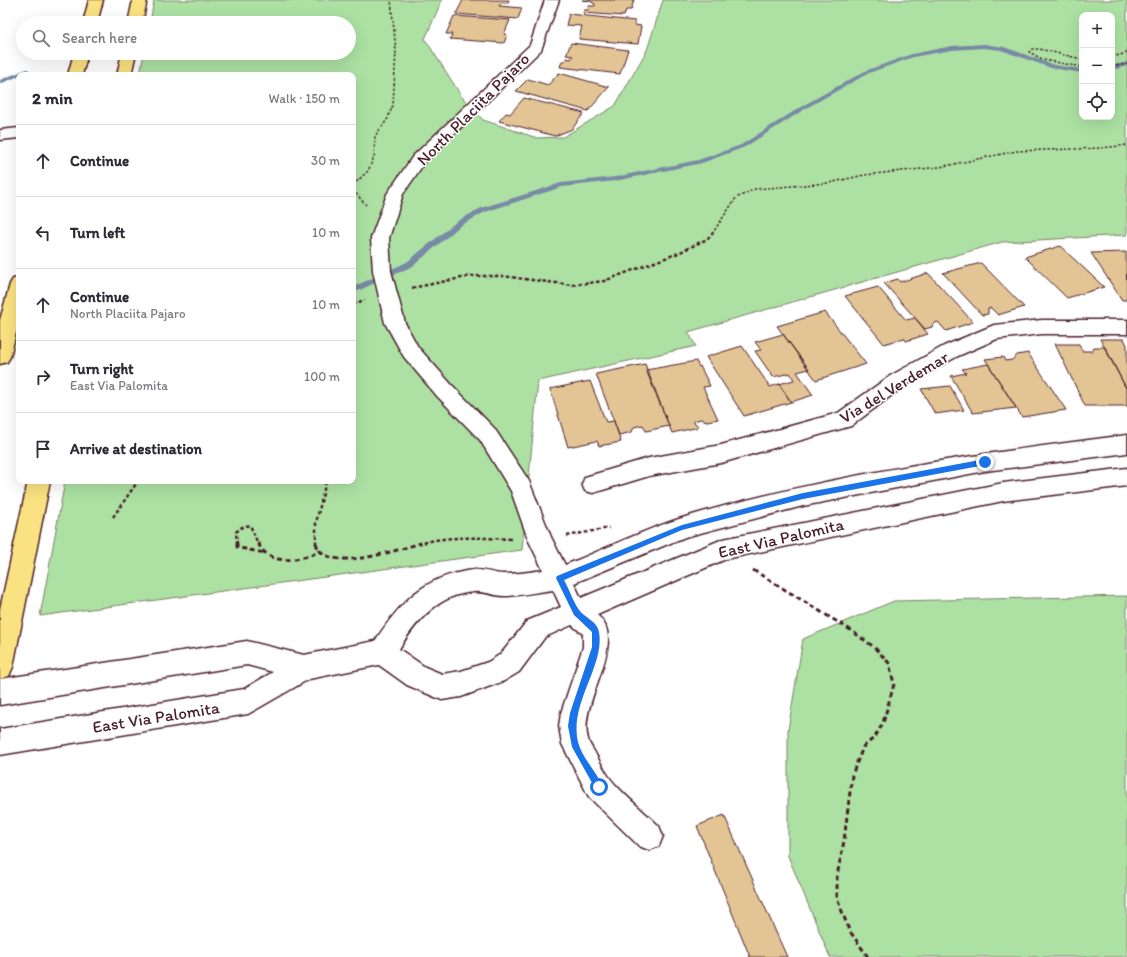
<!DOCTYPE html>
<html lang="en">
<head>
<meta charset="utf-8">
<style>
  body { margin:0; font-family:Itim,sans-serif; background:#f2f2f3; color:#2b2b33 }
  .controls { position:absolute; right:12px; top:12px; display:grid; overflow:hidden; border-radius:8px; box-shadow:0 4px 16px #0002 }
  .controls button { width:36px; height:36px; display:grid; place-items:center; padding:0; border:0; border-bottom:1px solid #e1e1e2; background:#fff; color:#2b2b33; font:20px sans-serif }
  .stop { position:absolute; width:12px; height:12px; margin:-9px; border:3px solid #1a73e8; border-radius:50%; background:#fff }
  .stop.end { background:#1a73e8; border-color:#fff; box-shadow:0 1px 4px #0008 }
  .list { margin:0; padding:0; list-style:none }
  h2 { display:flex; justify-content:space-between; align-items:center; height:52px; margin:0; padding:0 16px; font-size:17px }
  h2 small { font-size:13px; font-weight:400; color:#7c7c81 }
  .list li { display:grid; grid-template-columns:26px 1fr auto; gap:12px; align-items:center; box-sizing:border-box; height:72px; padding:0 16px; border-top:1px solid #e1e1e2 }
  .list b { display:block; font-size:15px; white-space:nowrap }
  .list p { margin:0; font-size:13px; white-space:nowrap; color:#7c7c81 }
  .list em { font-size:13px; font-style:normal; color:#7c7c81 }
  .icon { flex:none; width:22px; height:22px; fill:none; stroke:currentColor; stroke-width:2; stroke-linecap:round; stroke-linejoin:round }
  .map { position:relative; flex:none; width:1127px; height:957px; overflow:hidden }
  .search { position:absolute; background:#fff; box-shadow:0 4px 16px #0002; left:16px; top:16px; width:340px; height:44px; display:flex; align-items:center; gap:10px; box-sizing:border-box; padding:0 14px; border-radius:22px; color:#7c7c81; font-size:15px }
  .panel { position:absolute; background:#fff; box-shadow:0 4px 16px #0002; left:16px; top:72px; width:340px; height:412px; border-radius:8px }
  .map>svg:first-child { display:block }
</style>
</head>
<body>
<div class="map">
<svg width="1127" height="957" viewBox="0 0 1127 957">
  <rect width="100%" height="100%" fill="#fff"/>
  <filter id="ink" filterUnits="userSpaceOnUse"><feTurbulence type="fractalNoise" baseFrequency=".025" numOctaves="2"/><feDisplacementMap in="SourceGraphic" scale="8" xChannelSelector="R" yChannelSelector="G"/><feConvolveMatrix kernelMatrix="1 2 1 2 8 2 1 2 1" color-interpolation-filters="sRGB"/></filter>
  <g filter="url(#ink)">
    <path fill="#ace1a3" stroke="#7b8067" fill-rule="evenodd" d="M154,0H442L425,39L462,97L483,120L537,138L563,137L615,106L647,50L663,0H1127V235L1002,242L688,332L696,346L538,381L522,550L40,616L65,481H353V75H140L144,53H349V23H150ZM1082,15H1112V117H1082Z
      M1127,596V957H830L788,856V730L803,639L894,601Z"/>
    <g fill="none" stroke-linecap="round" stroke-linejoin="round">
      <path fill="#788aa5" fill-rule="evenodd" d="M984,44L1004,47L1054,65L1082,69V73L1051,68L1001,50L984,48L952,50L913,57L869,73L808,107L745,147L702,163L615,181L562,187L485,212L460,226L413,266L353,293V287L407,262L456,222L481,208L561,183L615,177L698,160L741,145L804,105L865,71L912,54L952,46Z
        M1127,62V66L1112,70V66Z
        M27,69L29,70V72L19,75V76L0,84V80Z"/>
    </g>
    <path fill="#e2c495" stroke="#4a1f2b" d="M463,0H509L508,3H501L499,6L522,8L518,19L456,14Z
      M582,0H634L631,10H626L624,16L583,13L584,10H588L589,6H595V4L590,1Z
      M569,14L635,21V25L641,26L638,44L579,39L582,26L566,25Z
      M454,16L510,20L504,34L507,35L504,43L450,39L452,34H446Z
      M571,43L628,50L620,74L560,67L562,61H565L566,58L571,59L573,56L566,55Z
      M559,73L609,87L588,111L516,91L528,79L548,85Z
      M524,98L584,113L572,129L555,136L499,121L506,113L510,114Z
      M1060,246L1104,287L1067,298L1025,257Z
      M1126,252L1127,300H1122L1091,253Z
      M981,263L1024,307L998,315L991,308L988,309V314L982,315L943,273Z
      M928,273L973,322L946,331L938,322L933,324L932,327L925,329L884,283L898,279L900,282Z
      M878,287L906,320L915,318L928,334L906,341L904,338L884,344L845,296Z
      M825,312L866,364L816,380L777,326Z
      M783,334L809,369L797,372L813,395L791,402L779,384L794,380L790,373L773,377L755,351L761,350L755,342Z
      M1100,339H1124L1127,345V390Z
      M1055,344H1079L1082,351H1092L1094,347H1105L1127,390V406H1085Z
      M742,346L770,387L779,384L791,402L744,416L706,357Z
      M1028,353L1066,410L1022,417L985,359L1003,357L1005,361L1012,360L1017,355Z
      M696,361L699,367L700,366L710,386L703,387L718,419L707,421L701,419L693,421L699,427L672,433L646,370Z
      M645,364L669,426L646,431L643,425L634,427L632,432L619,435L596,374Z
      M988,364L1016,408L973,413L951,376L966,373L962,369Z
      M590,381L606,422L614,421L621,442L599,446L597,441L568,447L550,389Z
      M950,386L964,410L935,414L921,389Z
      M724,815L787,957H750L697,826Z"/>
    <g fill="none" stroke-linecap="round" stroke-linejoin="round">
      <defs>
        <path id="minor" d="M545,0H559L541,50L425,162L403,194L389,238L391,271L405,323L418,347L451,384L494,428L529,481L551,537L565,565C603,550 643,530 682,518C827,474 978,454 1127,435V453L985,471L803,506L685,537L574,583L581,598L723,539L1003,483L1127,468V486L1003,501L726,559L597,615C630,641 577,703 588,739C589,745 594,750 596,755C600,762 604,770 609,777C620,792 645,812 659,826L663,836L659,846L649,850L639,846L589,797L562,744L559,726L561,713L583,647V634L572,625L545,637L519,672L504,681L461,697L442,700L407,685L379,665L309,679L248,714L0,755V729L244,689L273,672L247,665L0,705V679L247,641L304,655L375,641C401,602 422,577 473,570C483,569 493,574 503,574C516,574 530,572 543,570L528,539L511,491L480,440L437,396L404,357L385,323L373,271L371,238L387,194L413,156L530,45ZM553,590L561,607L527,621L501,654L488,662L461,671L442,674L425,667L399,649C416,621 439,594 474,592C484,591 494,596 504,596C520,596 537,592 553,590Z
          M19,128V138L0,140V130Z
          M1042,320H1127V334H1042L997,339L958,356L904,386L851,426L721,463L649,476L593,493L585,491L582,484L585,477L649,458L721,445L838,413L890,376L944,346L994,325Z"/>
        <path id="major" d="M89,0H103L97,23H83Z
          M133,0H147L142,23H128Z
          M74,53H88L82,75H68Z
          M122,53H136L131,75H117Z
          M19,278V321L10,357L7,362L0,364V320L10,284L13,279Z
          M28,481H50L13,667L9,676L0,679V609Z"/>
      </defs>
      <use href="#minor" stroke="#4a1f2b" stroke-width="3"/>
      <use href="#major" stroke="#4a1f2b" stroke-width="3"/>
      <path stroke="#4a1f2b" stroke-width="1.5" stroke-dasharray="2.5 2" stroke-linecap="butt" d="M1112,57L1127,53
        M1082,59L1039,49H1032L1029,52L1044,60L1082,67
        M1112,66L1127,64
        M353,185L368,171L374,157L375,136L387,120L393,105L396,51L391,0
        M353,190L366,205
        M712,234L736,198L755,189L829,183L864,175L940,167L1016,151L1102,148L1127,145"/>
      <path stroke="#4a1f2b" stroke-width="2.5" stroke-dasharray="3.5 2.5" stroke-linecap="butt" d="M412,288L471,276H502L571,285L604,281L676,254L707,239L713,233
        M353,304L365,300
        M113,517L138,481
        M567,536L609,528
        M237,544L236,532L242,527L250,525L258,544
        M316,544V523L326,481
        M418,544C449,535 480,538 512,539"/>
      <path stroke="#4a1f2b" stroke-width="3" stroke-dasharray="5 3.5" stroke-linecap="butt" d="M237,543V547L240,548L264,553
        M258,543C270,568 300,560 320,551
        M316,543C324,576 400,549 421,543
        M753,570L849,629L874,647L889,663L894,684L883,723L875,737L863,747L852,775L844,841L837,876V898L849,930L868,957"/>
      <use href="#minor" fill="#fff" fill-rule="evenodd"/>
      <use href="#major" fill="#fae181" fill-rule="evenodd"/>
    </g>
  </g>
  <path fill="#1a73e8" d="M985,459L989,462L985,465L803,499L682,530L564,580C569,589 573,601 579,610C585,618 597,621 599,632C605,666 569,703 578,742C582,758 597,772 603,787L602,790H596L572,747L568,726L570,713L592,647V632L574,615L556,578L557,576L682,525L803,493Z"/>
  <g text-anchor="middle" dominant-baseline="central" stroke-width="3" stroke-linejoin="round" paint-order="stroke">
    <g font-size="17" fill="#4a1f2b" stroke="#fff">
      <text transform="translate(473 109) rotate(-45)">North Placiita Pajaro</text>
      <text transform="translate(894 387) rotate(-31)">Via del Verdemar</text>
      <text transform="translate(781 538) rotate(-13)">East Via Palomita</text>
      <text transform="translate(156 717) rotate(-9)">East Via Palomita</text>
    </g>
  </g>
</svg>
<div class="controls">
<button>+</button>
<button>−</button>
<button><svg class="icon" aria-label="locate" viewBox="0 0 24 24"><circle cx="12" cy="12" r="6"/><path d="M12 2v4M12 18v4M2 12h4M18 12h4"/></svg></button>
</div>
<div class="stop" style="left:599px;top:787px"></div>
<div class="stop end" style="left:985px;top:462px"></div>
<div class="search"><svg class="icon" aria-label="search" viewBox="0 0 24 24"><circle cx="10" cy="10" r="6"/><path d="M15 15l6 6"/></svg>Search here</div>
<section class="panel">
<h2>2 min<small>Walk · 150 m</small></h2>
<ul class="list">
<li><svg class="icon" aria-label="ahead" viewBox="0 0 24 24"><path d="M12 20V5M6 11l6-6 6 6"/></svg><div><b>Continue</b></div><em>30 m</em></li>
<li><svg class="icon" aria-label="left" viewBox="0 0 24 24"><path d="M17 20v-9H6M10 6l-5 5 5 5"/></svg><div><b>Turn left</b></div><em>10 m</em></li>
<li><svg class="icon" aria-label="ahead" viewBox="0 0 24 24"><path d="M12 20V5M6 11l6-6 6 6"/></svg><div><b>Continue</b><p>North Placiita Pajaro</p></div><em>10 m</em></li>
<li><svg class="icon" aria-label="right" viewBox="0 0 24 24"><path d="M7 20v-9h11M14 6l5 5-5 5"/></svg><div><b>Turn right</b><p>East Via Palomita</p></div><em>100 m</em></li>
<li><svg class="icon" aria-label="arrive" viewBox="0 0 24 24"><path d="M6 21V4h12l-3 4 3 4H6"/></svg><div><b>Arrive at destination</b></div></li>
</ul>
</section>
</div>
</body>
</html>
